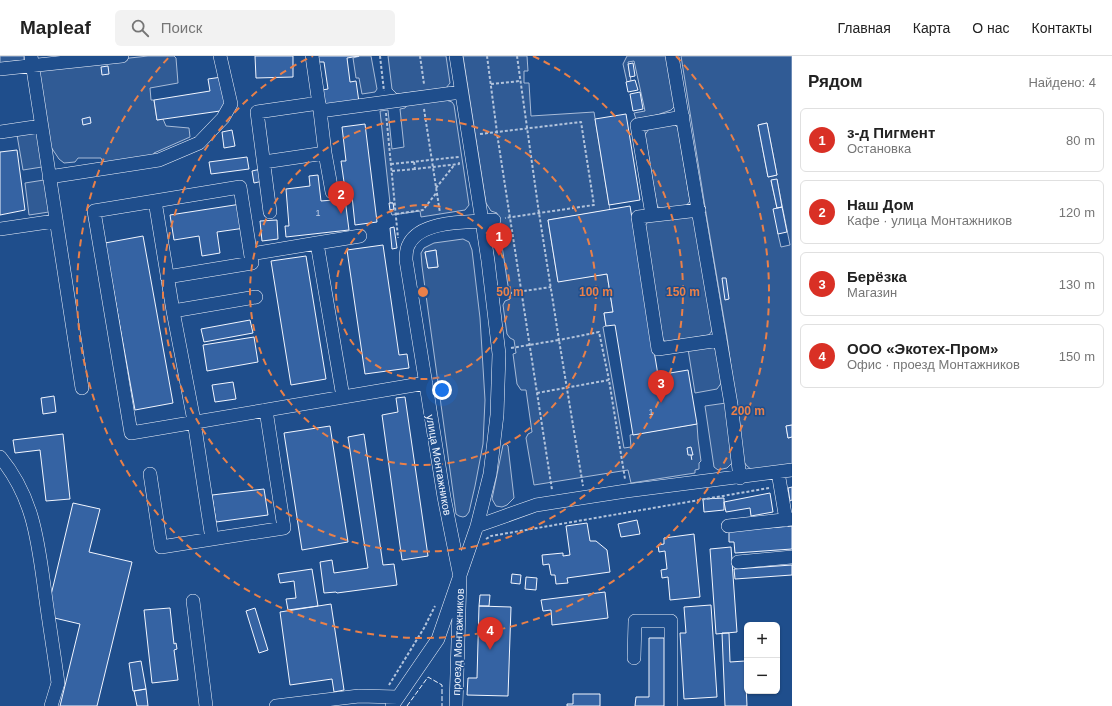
<!DOCTYPE html>
<html lang="ru">
<head>
<meta charset="utf-8">
<style>
  body { margin:0; font-family:Helvetica,sans-serif; background:#f2f2f2; color:#222 }
  .controls { position:absolute; right:12px; bottom:12px; display:grid; overflow:hidden; border-radius:6px; box-shadow:0 1px 3px #0004 }
  .controls button { width:36px; height:36px; display:grid; place-items:center; padding:0; border:0; border-bottom:1px solid #e0e0e0; background:#fff; color:#222; font:20px sans-serif }
  .you { position:absolute; left:442px; top:334px; width:14px; height:14px; margin:-10px; border:3px solid #fff; border-radius:50%; background:#1a73e8; box-shadow:0 0 0 6px #1a73e833 }
  .badge { display:grid; place-items:center; width:26px; height:26px; border-radius:50%; background:#d93025; color:#fff; font-size:13px; font-weight:700 }
  .pin { position:absolute; translate:-50% -33px; filter:drop-shadow(0 1px 2px #0008) }
  .pin::after { content:''; position:absolute; top:21px; width:14px; height:12px; background:inherit; clip-path:polygon(0 0,100% 0,50% 100%) }
  .list { margin:0; padding:0; list-style:none }
  h2 { display:flex; justify-content:space-between; align-items:center; height:52px; margin:0; padding:0 16px; font-size:17px }
  h2 small { font-size:13px; font-weight:400; color:#767676 }
  .list li { display:grid; grid-template-columns:26px 1fr auto; gap:12px; align-items:center; box-sizing:border-box; height:64px; margin:0 8px 8px; padding:0 8px; border:1px solid #e0e0e0; border-radius:6px }
  .list b { display:block; font-size:15px; white-space:nowrap }
  .list p { margin:0; font-size:13px; white-space:nowrap; color:#767676 }
  .list em { font-size:13px; font-style:normal; color:#767676 }
  .icon { flex:none; width:22px; height:22px; fill:none; stroke:currentColor; stroke-width:2; stroke-linecap:round; stroke-linejoin:round }
  .map { position:relative; flex:none; width:792px; height:650px; overflow:hidden }
  header { display:flex; align-items:center; gap:24px; box-sizing:border-box; height:56px; padding:0 20px; background:#fff; border-bottom:1px solid #e0e0e0 }
  header strong { font-size:19px }
  nav { display:flex; gap:22px; margin-inline-start:auto; font-size:14px }
  .search { width:280px; height:36px; background:#f2f2f2; display:flex; align-items:center; gap:10px; box-sizing:border-box; padding:0 14px; border-radius:6px; color:#767676; font-size:15px }
  main { display:flex }
  aside { flex:1; background:#fff }
  .map>svg:first-child { display:block }
</style>
</head>
<body>
<header>
<strong>Mapleaf</strong>
<div class="search"><svg class="icon" aria-label="search" viewBox="0 0 24 24"><circle cx="10" cy="10" r="6"/><path d="M15 15l6 6"/></svg>Поиск</div>
<nav><a>Главная</a><a>Карта</a><a>О нас</a><a>Контакты</a></nav>
</header>
<main>
<div class="map">
<svg width="792" height="650" viewBox="0 0 792 650">
  <rect width="100%" height="100%" fill="#1f4e8c"/>
  <path fill="#305b95" stroke="#a8bbd7" fill-rule="evenodd" d="M0,0H24V4L0,7Z
    M148,0H174L176,2L178,27L150,32L151,44H154L157,64L163,63L166,70L189,72L190,81L154,97L153,101L105,111L101,102H78L75,106L64,107L59,103L49,88L38,12Z
    M360,0H371L377,33L375,36L362,38L359,22H356L353,2Z
    M388,0H446L450,27L446,32L397,38L392,33Z
    M463,0H527L528,15H524V27H529L531,60L594,56L610,154L548,164L558,225L607,218L613,256L604,257L606,270L603,271L624,392L631,391L630,379L697,368L698,383L701,405L699,407V413L695,414V417L631,427L628,414L534,429L526,382L528,378L532,376L526,334H521L517,328L513,298L516,297L514,284L510,282L507,278L503,249L505,245L510,243L499,170L497,157L491,155L486,147Z
    M627,0H668L675,50L671,54L657,59L636,63L634,57L645,55L634,5L628,6L631,25L627,26L623,8Z
    M681,0H792V369L786,370L788,382L792,381V408L752,414L747,410L744,406L727,281L706,157ZM767,67L777,119L768,121L758,69ZM777,124L790,189L781,191L778,178L777,152L771,125Z
    M446,44L452,46L454,49L469,149L465,154L421,161L420,155L392,159L390,154L394,153L393,147H390L380,55L388,54L392,93L404,91L400,53L405,52L407,49Z
    M674,68L678,72L690,145L686,150L661,153L657,150L644,80L649,73Z
    M37,76L42,111L23,114L17,79Z
    M44,124L49,156L29,159L25,127Z
    M690,160L694,163L713,273L709,279L667,286L663,284L644,171L647,167L651,165Z
    M463,183L469,186L472,194L480,262L485,344L483,388L475,430L469,456L466,460L463,461L459,460L456,458L422,210L421,197L424,192L434,187ZM436,194L438,211L428,212L425,196Z
    M713,291L718,297L722,326L717,333L695,337L688,293Z
    M726,347L733,406L727,412L718,414L714,411L705,350Z
    M506,388L508,390L514,442L507,449L502,451L496,450L492,443L503,389Z"/>
  <path fill="#3563a3" stroke="#f2f6ff" d="M255,0H293V21L256,22Z
    M317,0H359L347,2L350,26L356,25L359,46L325,51L322,34L328,33L324,6H318Z
    M633,7L635,20L630,21L628,8Z
    M108,10L109,18L102,19L101,11Z
    M222,21L227,54L157,64L154,44L210,35L208,23Z
    M635,24L638,34L628,36L626,26Z
    M640,36L643,53L633,55L630,38Z
    M626,58L640,144L609,149L595,63Z
    M90,61L91,67L83,69L82,63Z
    M767,67L777,119L768,121L758,69Z
    M365,68L377,166L355,169L352,140H346L341,105H346L342,71Z
    M232,74L235,90L224,92L222,76Z
    M17,94L25,154L0,159V96Z
    M247,101L249,113L211,118L209,106Z
    M261,113L263,125L254,127L252,115Z
    M318,119L321,145L345,143L349,174L286,181L285,170H289L286,133L310,130L309,120Z
    M777,123L782,151L777,152L771,124Z
    M389,147H393L394,153L390,154Z
    M241,148L245,172L217,176L220,197L202,200L199,180L174,184L170,159Z
    M630,150L658,319L688,314L697,368L633,379L615,269L606,270L604,257L613,256L607,218L558,226L548,164Z
    M782,151L787,176L778,178L773,153Z
    M277,164L278,183L262,185L260,165Z
    M394,171L397,192L392,193L390,172Z
    M143,180L173,347L135,354L105,187Z
    M383,189L399,299L407,298L409,312L365,318L347,194Z
    M436,194L438,211L428,212L425,196Z
    M306,200L326,323L291,329L271,205Z
    M722,222H726L729,243L725,244Z
    M250,264L253,277L204,286L201,273Z
    M254,281L258,306L207,315L203,289Z
    M233,326L236,343L215,346L212,329Z
    M54,340L56,356L43,358L41,342Z
    M405,341L428,500L402,504L382,359L398,356L396,342Z
    M792,369V381L788,382L786,370Z
    M330,370L348,486L302,494L284,377Z
    M63,378L70,443L46,445L40,394L15,397L13,384Z
    M364,378L383,509L394,508L397,529L337,537L336,536L324,537L320,506L332,504L334,517L368,512L348,381Z
    M691,391L693,399H688L687,392Z
    M792,431V444L790,445L788,432Z
    M264,433L268,459L216,466L212,439Z
    M770,437L773,456L751,460L750,452L726,456L724,446Z
    M724,442V454L704,456L703,443Z
    M73,447L100,453L89,496L132,506L97,650H60L80,568L46,560Z
    M637,464L640,478L621,481L618,468Z
    M587,467L590,485H596L607,494L610,516L567,522L568,527L556,528L555,519H551L549,508L543,509L542,499L563,497V500L570,499L566,470Z
    M792,470V493L735,497L734,486H729V475Z
    M694,478L700,541L670,544L668,521L662,522L661,514L667,513L665,495L659,496L658,489L664,488V482Z
    M731,491L737,576L716,578L710,493Z
    M792,509V519L735,523L734,513Z
    M312,513L318,550L288,554L286,543L296,542L294,525L280,527L278,518Z
    M512,518L521,519L520,528L511,527Z
    M526,521L537,522L536,534L525,533Z
    M605,536L608,562L552,569L551,554L543,555L541,544Z
    M480,539H490L489,550H479Z
    M331,548L344,634L334,636L332,623L290,629L280,556Z
    M711,549L717,641L684,643L680,577H686L684,551Z
    M479,550L511,551L508,640L467,639L468,622H477Z
    M170,552L174,588L176,587L177,593L174,594L178,624L152,627L144,554Z
    M255,552L268,594L259,597L246,555Z
    M722,577H729L730,606L745,605L747,650H725Z
    M649,582H664V650H635L636,641H649Z
    M141,605L146,633L133,635L129,607Z
    M146,633L148,650H137L134,635Z
    M573,638H600V650H567V648H573Z"/>
  <g fill="none" stroke-linecap="round" stroke-linejoin="round">
    <defs>
      <path id="minor" d="M31,0L82,332
        M312,0L320,55
        M456,0L482,165L494,164
        M672,0L731,348L740,422
        M0,13L122,0
        M0,76L41,70
        M325,97L332,136
        M264,106L325,97L320,55L461,36
        M49,121L159,104L199,87L223,62L231,48L220,0
        M155,145L240,131L252,207L167,221
        M699,154L638,161L658,293L720,284
        M270,156L257,56L319,47
        M652,159L637,69L683,61
        M0,173L55,165
        M317,187L360,180
        M251,198L317,187L343,341
        M173,255L256,241
        M0,401C34,442 38,486 45,537C49,567 54,597 58,627L51,650
        M778,416L786,464
        M150,418L161,491L212,483L194,365L173,255L155,145L94,155L131,377L426,327
        M477,470L536,449L626,435L792,414
        M728,470L792,463
        M212,483L284,472L266,354
        M738,506L792,501
        M193,545L206,650
        M634,602L635,565H671V650
        M276,650L359,640L398,641
        M392,650L438,583L477,470L490,418L497,359L499,298L488,205L482,165C461,166 420,166 409,188C406,193 406,199 406,204L444,441L460,521L456,650"/>
    </defs>
    <use href="#minor" stroke="#f2f6ff" stroke-width="14"/>
    <path stroke="#b3c4dc" stroke-width="2" stroke-dasharray="3 2" stroke-linecap="butt" d="M380,0L384,35
      M420,0L424,28
      M487,0L498,84L552,434
      M517,0L539,157L559,284L599,276L609,324
      M491,28L520,25
      M424,53L440,157
      M386,57L398,182
      M480,78L581,66L594,149L505,162
      M414,106L415,113L459,108V105
      M391,108L459,101
      M392,115L415,113
      M436,132L455,108
      M396,158L423,154L437,136
      M504,238L551,231
      M511,292L559,284L583,430
      M537,337L609,324L625,423
      M486,483L491,480L769,432
      M389,629L424,572L435,550"/>
    <use href="#minor" stroke="#1f4e8c" stroke-width="13"/>
    <path stroke="#f2f6ff" stroke-width="1" stroke-dasharray="5 2" stroke-linecap="butt" d="M691,399L692,405
      M407,650L428,621L442,629V650"/>
  </g>
  <g fill="none" stroke="#ea8049" stroke-width="2" stroke-dasharray="7 5">
    <circle cx="423" cy="236" r="87"/>
    <circle cx="423" cy="236" r="173"/>
    <path d="M533 0A260 260 0 1 1 313 0"/>
    <path d="M676 0A346 346 0 1 1 170 0"/>
  </g>
  <g text-anchor="middle" dominant-baseline="central" stroke-width="3" stroke-linejoin="round" paint-order="stroke">
    <g font-size="9" fill="#c3d1e8">
      <text x="318" y="157">1</text>
      <text x="651" y="356">1</text>
    </g>
    <g font-size="11" fill="#f2f6ff" stroke="#1f4e8c">
      <text transform="translate(439 409) rotate(80)">улица Монтажников</text>
      <text transform="translate(458 586) rotate(-88)">проезд Монтажников</text>
    </g>
  </g>
  <circle cx="423" cy="236" r="6" fill="#ea8049" stroke="#1f4e8c" stroke-width="2"/>
  <g font-size="12" text-anchor="middle" font-weight="bold" fill="#ea8049" stroke="#1f4e8c" stroke-width="3" stroke-linejoin="round" paint-order="stroke">
    <text x="510" y="240">50 m</text>
    <text x="596" y="240">100 m</text>
    <text x="683" y="240">150 m</text>
    <text x="748" y="359">200 m</text>
  </g>
</svg>
<div class="controls">
<button>+</button>
<button>−</button>
</div>
<div class="you"></div>
<div class="pin badge" style="left:499px;top:200px">1</div>
<div class="pin badge" style="left:341px;top:158px">2</div>
<div class="pin badge" style="left:661px;top:347px">3</div>
<div class="pin badge" style="left:490px;top:594px">4</div>
</div>
<aside>
<h2>Рядом<small>Найдено: 4</small></h2>
<ul class="list">
<li><span class="badge">1</span><div><b>з-д Пигмент</b><p>Остановка</p></div><em>80 m</em></li>
<li><span class="badge">2</span><div><b>Наш Дом</b><p>Кафе · улица Монтажников</p></div><em>120 m</em></li>
<li><span class="badge">3</span><div><b>Берёзка</b><p>Магазин</p></div><em>130 m</em></li>
<li><span class="badge">4</span><div><b>ООО «Экотех-Пром»</b><p>Офис · проезд Монтажников</p></div><em>150 m</em></li>
</ul>
</aside>
</main>
</body>
</html>
